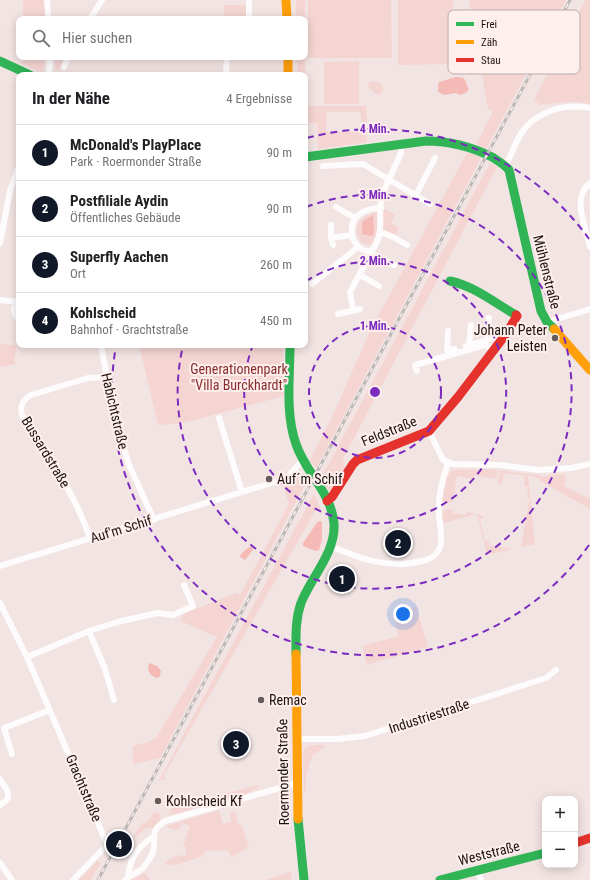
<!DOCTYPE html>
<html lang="de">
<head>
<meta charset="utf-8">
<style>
  body { margin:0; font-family:"Roboto Condensed",sans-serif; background:#f6f6f6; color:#202124 }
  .controls { position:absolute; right:12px; bottom:12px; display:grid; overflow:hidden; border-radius:8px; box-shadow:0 2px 10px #0003 }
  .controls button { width:36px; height:36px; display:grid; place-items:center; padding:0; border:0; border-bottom:1px solid #e0e0e0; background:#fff; color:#202124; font:20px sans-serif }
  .you { position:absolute; left:403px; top:614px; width:14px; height:14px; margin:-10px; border:3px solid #fff; border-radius:50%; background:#1a73e8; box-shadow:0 0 0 6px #1a73e833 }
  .badge { display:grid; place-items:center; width:26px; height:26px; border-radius:50%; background:#111827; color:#fff; font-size:13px; font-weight:700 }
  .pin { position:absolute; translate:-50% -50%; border:2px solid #fff; box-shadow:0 1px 4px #0006 }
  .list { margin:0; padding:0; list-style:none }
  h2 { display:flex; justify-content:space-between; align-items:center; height:52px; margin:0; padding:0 16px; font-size:17px }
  h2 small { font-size:13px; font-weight:400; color:#757577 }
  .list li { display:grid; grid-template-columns:26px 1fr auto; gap:12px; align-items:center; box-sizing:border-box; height:56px; padding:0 16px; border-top:1px solid #e0e0e0 }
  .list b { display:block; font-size:15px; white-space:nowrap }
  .list p { margin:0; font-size:13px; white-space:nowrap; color:#757577 }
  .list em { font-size:13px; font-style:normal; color:#757577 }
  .icon { flex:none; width:22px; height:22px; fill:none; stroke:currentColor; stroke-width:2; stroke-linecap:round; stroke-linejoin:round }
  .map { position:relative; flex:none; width:590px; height:880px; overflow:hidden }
  .search { position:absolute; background:#fff; box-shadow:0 2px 10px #0003; left:16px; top:16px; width:292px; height:44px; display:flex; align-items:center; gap:10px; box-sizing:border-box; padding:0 14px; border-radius:8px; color:#757577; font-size:15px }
  .panel { position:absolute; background:#fff; box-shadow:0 2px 10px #0003; left:16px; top:72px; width:292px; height:276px; border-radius:8px }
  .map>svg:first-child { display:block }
</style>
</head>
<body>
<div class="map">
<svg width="590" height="880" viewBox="0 0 590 880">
  <rect width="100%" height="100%" fill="#f2e4e3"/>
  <path fill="#f5d5d2" d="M23,0H45V19H23Z
    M296,0H305V106H366L367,122H362L360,112H327L326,132H360V127H366L367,142L318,149L317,123H305V75H298L297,57H305V19H296Z
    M308,0H391L392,58H308Z
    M398,0H453V64L398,65Z
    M469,0H566L486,149L477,145V143L493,111L488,109Z
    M585,0H590V104C573,100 556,103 540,105L534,100Z
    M224,5H246L247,19H224Z
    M22,57H43V58L45,59L44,69L41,72L21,63Z
    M55,57H65L59,71L55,69Z
    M359,61V104H324V62Z
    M371,81L381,83L383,87L382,93L378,95L369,89L368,84Z
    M468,151L481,158L316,468L310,460L333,415L369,333Z
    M490,163L497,167L343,459L345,468L331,491L328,490L321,478Z
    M386,209L395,215L391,223L399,228L394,237L382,230L383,210Z
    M377,212V233L371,245L362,243C350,228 360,215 377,212Z
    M0,343L16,346L14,362H16V364L0,367Z
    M139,345H283L284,396L183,423L158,425Z
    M488,469L498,470L497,479L474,475L473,479L457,476L453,500C450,504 445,504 442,501L447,477L452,470Z
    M500,470C513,473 526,473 539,475C542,476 544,477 548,476L549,475L565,474L566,481L564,486L590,499V509L540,481V479L528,475L535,544L521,547L529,501V498L527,497L528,487H525V485L524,484L525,476L504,473L502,484L498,483Z
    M299,472L304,476L307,481L160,758L133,764V746L148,742L156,738L217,637L181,621L183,614L236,593L240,595L289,504L283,486Z
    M314,494L321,509L315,511L164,775L165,779L159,781L196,711Z
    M449,509L453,510L452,513L466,515L467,512L477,514L444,523L442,515L445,510Z
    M477,514L483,516L484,518L480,519L485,541L489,540V545L512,549L487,555Z
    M416,607L428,647L367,665L362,646L399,636L392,613Z
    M310,745H327L312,756L306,776V791H304L303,753L305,748Z
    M258,785L259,787L246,794L175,814L168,815L174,805L176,807Z
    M219,810L223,824L231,821L230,813L235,812L238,823L242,826L249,847L232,857L227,850L205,851L203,856C193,859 172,869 164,863L177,855L180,856L186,855V848L183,845L190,826L182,823L179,830L171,829L166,826Z
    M154,812L161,814L160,821L153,828H147L132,839L143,822L146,823Z
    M98,860L100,864L91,880H79Z
    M291,872L292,880H265Z
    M145,873L150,880H131Z"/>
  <path fill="#f5bab6" d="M456,77C468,77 464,81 469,89L466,93L460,95L456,93L444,95L438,92V85L439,82Z
    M373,215L374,233L372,236L362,234V225L363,221Z
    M318,521L322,522V540L319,550L316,551L303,546V543Z
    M249,547H252L253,550L245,560L240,557L241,554Z
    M149,663L157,666L161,671L160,676L158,678C151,677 146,671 149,663Z"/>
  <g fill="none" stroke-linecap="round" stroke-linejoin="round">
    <path stroke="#fdfbfb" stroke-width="6" d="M47,0L48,14L49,19
      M249,0V19
      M90,19L102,0
      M64,67L68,57
      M49,75L50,57
      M226,75L227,57
      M505,165C511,157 514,146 519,137C533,112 563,103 590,108
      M323,166L363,164L430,204
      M590,183C571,197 586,228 590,247
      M416,195L435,158
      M336,207L355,218
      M381,208C339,208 348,253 371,251C386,235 377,215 382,196C387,182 395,167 401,153V144
      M331,225V238L333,245
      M381,232L393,237L407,245
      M331,238L352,235
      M0,243L10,191L19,166
      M371,251V253L394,265
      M360,275L379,286
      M312,284L358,247
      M0,300L18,302
      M15,302C13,309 13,314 19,319
      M353,310L350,292L371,253
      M338,314L360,309
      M547,322L590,309
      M448,331L447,350L455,349
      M487,340L489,318
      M101,345L116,426L130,467L154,520
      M469,345L471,325
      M466,346L506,334
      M417,371L415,365L485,345L489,347L493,351
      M219,418L242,492
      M429,431L443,460L453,464L500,465L538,470L571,468L590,464
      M90,538C80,509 64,480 47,454C41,445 25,425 22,415C19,406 24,399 31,395L88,378L106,377
      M330,546C359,558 390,570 422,561C431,559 439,554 441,544C442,535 440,525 439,516C437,498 442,480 448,463
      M0,566L281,480L288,476L303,460
      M0,603L27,657L106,842V846L73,880
      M89,631L105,669L114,700
      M27,657L89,631L121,621L158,613L173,615L193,606L184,585
      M297,739H337L365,736L546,678L556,670
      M12,754L4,728L50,710
      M0,779C4,786 11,792 7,800L0,805
      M0,863L12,880
      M477,870L481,880
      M128,876C131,856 137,848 153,837
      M125,880C130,874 138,873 143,868C146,864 152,856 153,852C157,838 148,832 165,821L297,783"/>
    <path stroke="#30b455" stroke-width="9" d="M0,61L30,75
      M305,157L426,141C450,141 470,146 492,157C498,161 504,164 509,170L541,311L547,322L554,329
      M450,281C474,286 495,303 516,315
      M290,345C290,377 285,413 296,444C305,472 331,492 334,523C336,553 311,577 301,603C295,620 296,637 296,654
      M298,819L304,880
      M440,880L545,853"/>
    <path stroke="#ff9f0a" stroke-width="9" d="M286,0L287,19
      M288,57V75
      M554,329L590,370
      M296,654L298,819"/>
    <path stroke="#e5322d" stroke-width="9" d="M327,501L332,497L353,464L357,460L429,431L458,397L506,334L517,316L516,315
      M575,843L590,838"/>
    <defs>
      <path id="rail" d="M98,880L570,0"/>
    </defs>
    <use href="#rail" stroke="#bbb8b8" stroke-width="3"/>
    <use href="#rail" stroke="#feefed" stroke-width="1.5" stroke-dasharray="4.5" stroke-linecap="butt"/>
  </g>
  <g fill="none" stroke="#7b2cbf" stroke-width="2" stroke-dasharray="7 5">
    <circle cx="375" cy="392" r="66"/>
    <path d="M306 281A131 131 0 1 1 253 345"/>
    <path d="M306 207A197 197 0 1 1 183 346"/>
    <path d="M589 545A263 263 0 0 1 116 346M307 138A263 263 0 0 1 589 239"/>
  </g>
  <g fill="#665c5b" stroke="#feefed" stroke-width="1.5">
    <circle cx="555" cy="338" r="4"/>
    <circle cx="269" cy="479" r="4"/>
    <circle cx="261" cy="700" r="4"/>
    <circle cx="158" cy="801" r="4"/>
  </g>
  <g text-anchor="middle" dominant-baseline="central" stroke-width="4" stroke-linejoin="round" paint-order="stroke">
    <g font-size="14" fill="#1b1312" stroke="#feefed">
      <text transform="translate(547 272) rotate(76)">Mühlenstraße</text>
      <text transform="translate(115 411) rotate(77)">Habichtstraße</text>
      <text transform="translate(389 431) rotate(-22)">Feldstraße</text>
      <text transform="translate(46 452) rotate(59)">Bussardstraße</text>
      <text transform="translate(121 529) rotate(-17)">Auf'm Schif</text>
      <text transform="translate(429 716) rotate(-18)">Industriestraße</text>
      <text transform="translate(283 772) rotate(-91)">Roermonder Straße</text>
      <text transform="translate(84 788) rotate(67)">Grachtstraße</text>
      <text transform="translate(489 853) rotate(-14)">Weststraße</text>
    </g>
    <g font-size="14" fill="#1b1312" stroke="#feefed" text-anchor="start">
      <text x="547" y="330" text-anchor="end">Johann Peter<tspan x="547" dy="16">Leisten</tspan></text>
      <text x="277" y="479">Auf´m Schif</text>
      <text x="269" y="700">Remac</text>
      <text x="166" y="801">Kohlscheid Kf</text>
    </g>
    <g font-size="14" fill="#872d2d" stroke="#feefed">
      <text x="239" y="369">Generationenpark<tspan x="239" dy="16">"Villa Burckhardt"</tspan></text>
    </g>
  </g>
  <rect x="448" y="10" width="132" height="64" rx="6" fill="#feefed" stroke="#baadab" stroke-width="1"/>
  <rect x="456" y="22" width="18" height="4" fill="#30b455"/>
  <rect x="456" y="40" width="18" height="4" fill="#ff9f0a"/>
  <rect x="456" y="58" width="18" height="4" fill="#e5322d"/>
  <g font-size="11" fill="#1b1312">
    <text x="481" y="28">Frei</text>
    <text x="481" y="46">Zäh</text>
    <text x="481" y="64">Stau</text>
  </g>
  <circle cx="375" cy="392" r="6" fill="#7b2cbf" stroke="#feefed" stroke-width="2"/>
  <g font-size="12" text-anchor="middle" font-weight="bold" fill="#7b2cbf" stroke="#feefed" stroke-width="4" stroke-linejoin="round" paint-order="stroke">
    <text x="375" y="133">4 Min.</text>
    <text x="375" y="199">3 Min.</text>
    <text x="375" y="265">2 Min.</text>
    <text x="375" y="330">1 Min.</text>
  </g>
</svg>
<div class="controls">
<button>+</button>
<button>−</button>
</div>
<div class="you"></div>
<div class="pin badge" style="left:342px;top:579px">1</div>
<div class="pin badge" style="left:398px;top:543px">2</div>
<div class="pin badge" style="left:236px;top:744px">3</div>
<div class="pin badge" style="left:119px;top:844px">4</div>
<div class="search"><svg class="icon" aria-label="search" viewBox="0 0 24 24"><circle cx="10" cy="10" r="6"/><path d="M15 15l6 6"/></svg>Hier suchen</div>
<section class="panel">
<h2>In der Nähe<small>4 Ergebnisse</small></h2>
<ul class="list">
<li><span class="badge">1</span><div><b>McDonald's PlayPlace</b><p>Park · Roermonder Straße</p></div><em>90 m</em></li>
<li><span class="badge">2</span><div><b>Postfiliale Aydin</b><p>Öffentliches Gebäude</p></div><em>90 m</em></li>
<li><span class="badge">3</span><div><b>Superfly Aachen</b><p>Ort</p></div><em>260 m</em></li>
<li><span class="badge">4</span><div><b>Kohlscheid</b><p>Bahnhof · Grachtstraße</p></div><em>450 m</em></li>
</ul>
</section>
</div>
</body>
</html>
